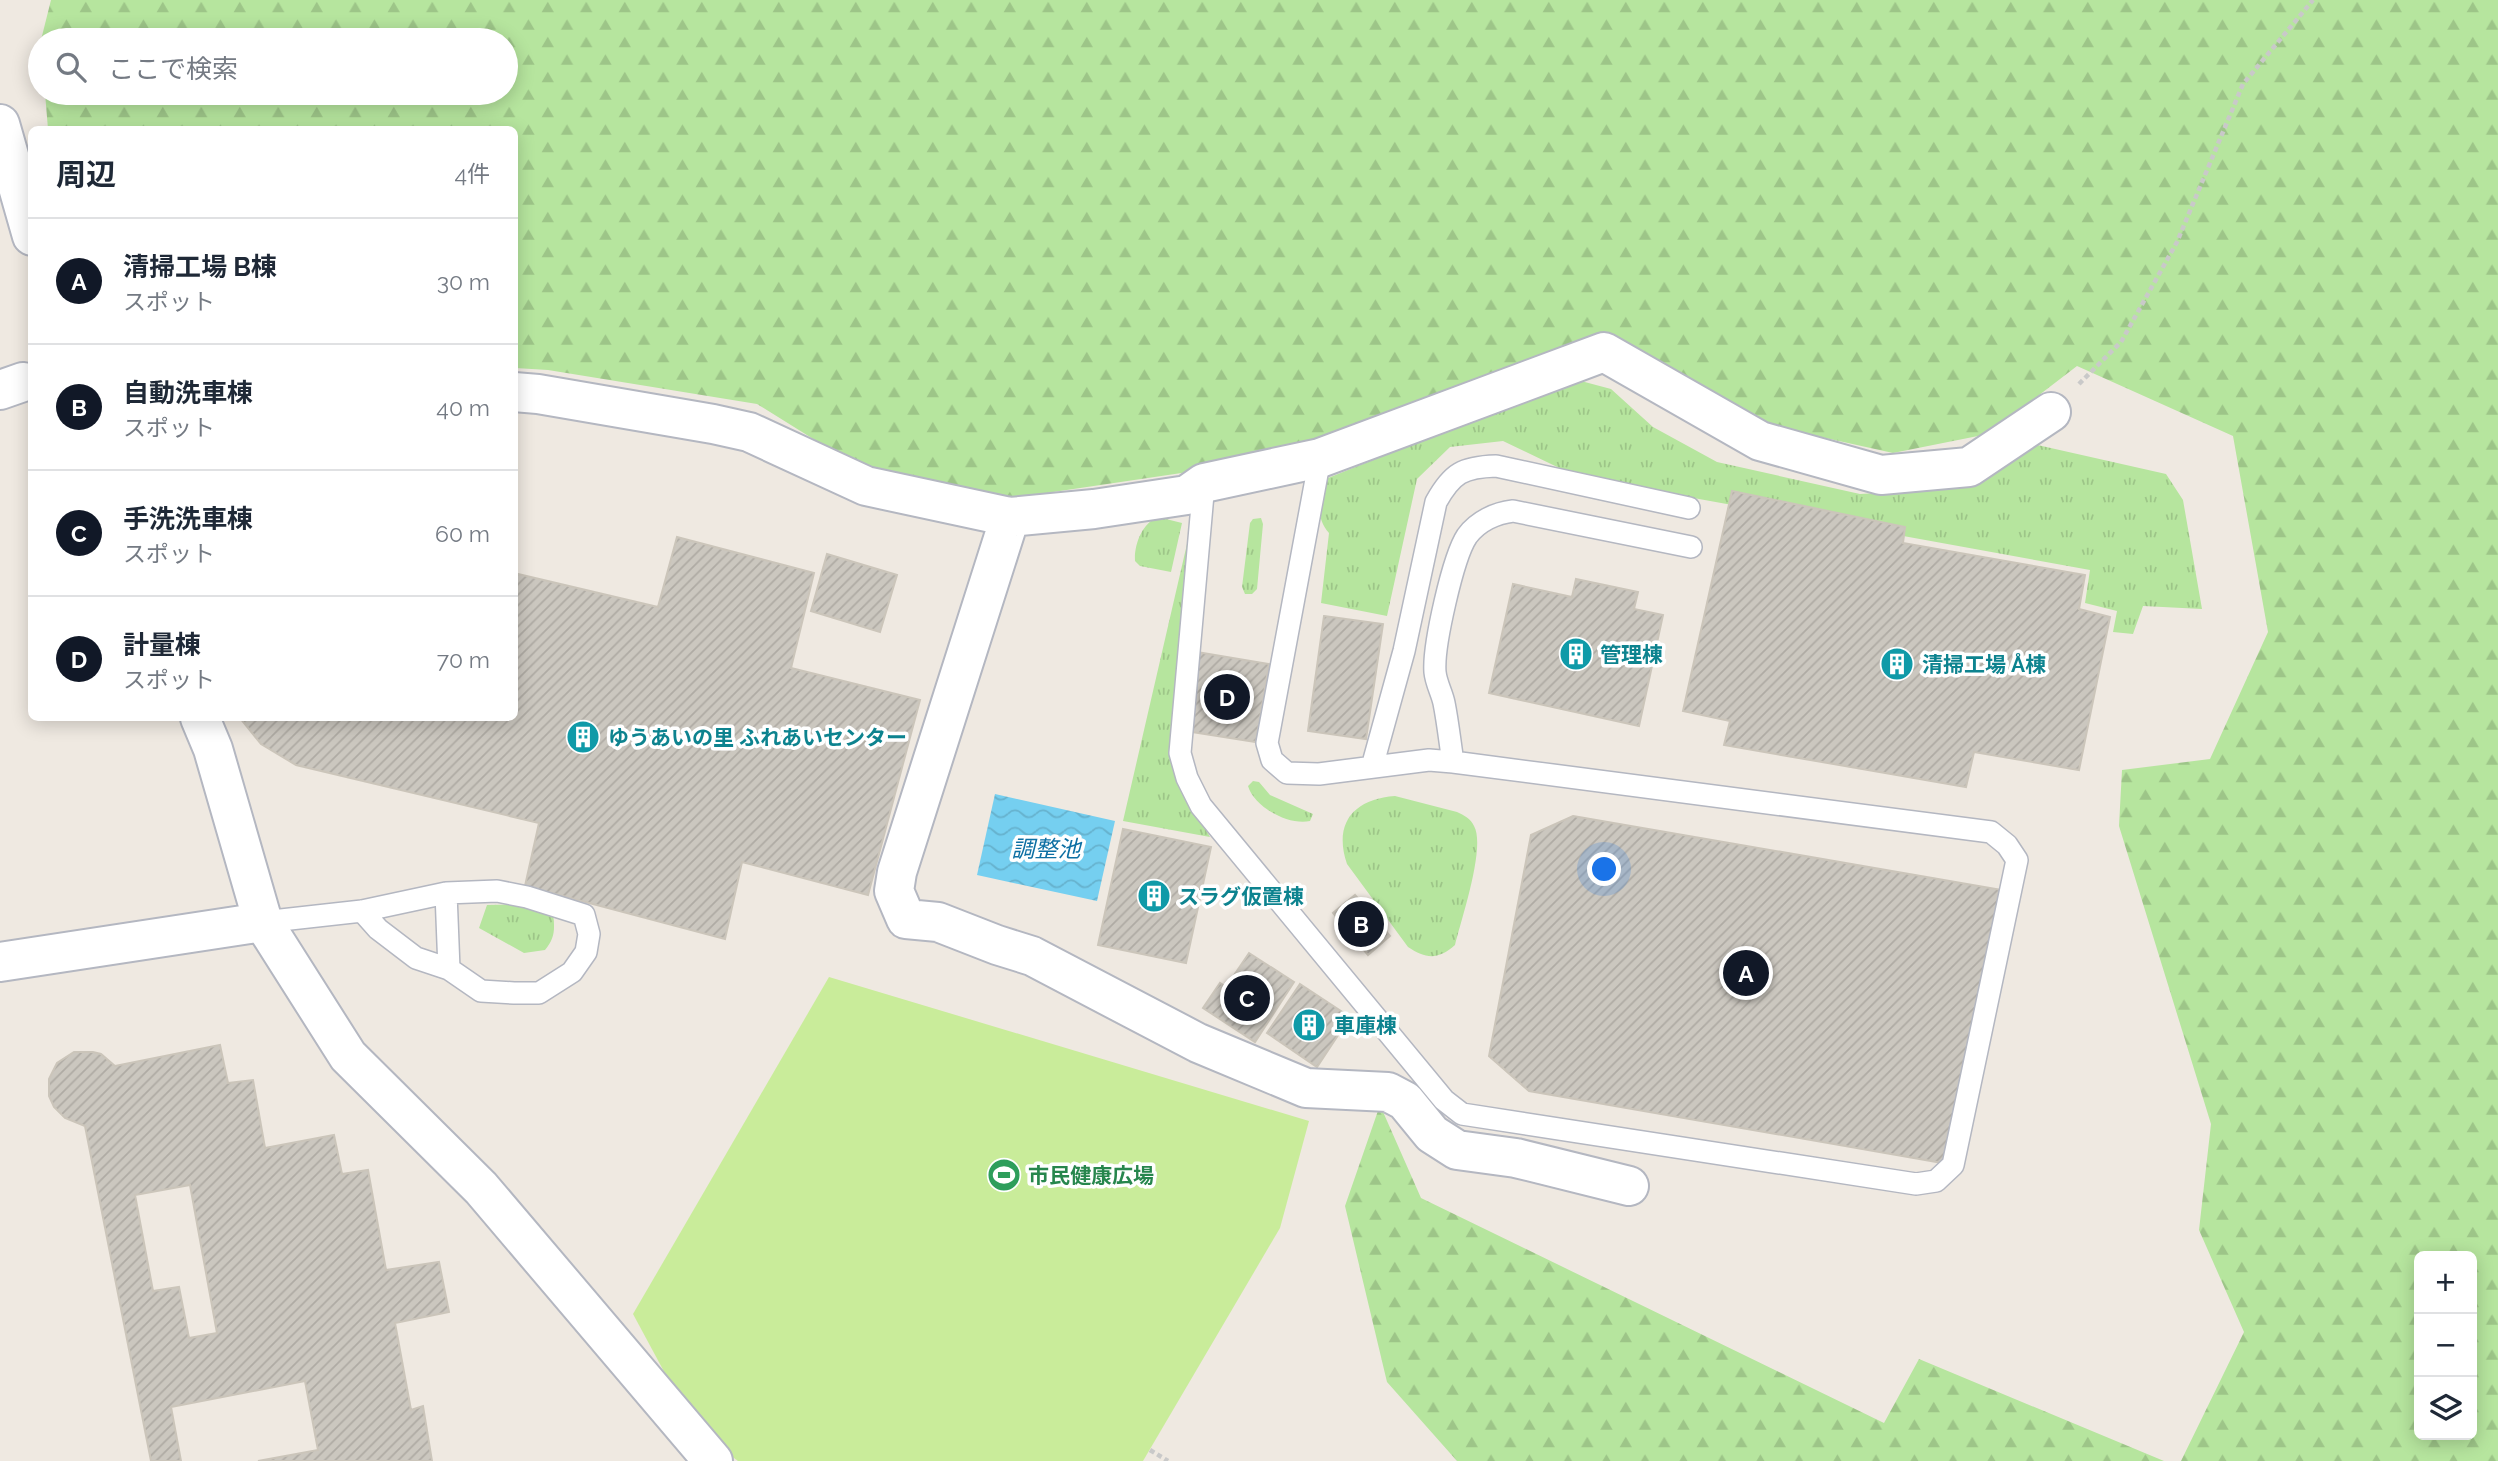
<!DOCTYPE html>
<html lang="ja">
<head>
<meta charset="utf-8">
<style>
  body { margin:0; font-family:Raleway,"Noto Sans JP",sans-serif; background:#f2f2f3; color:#1f2937 }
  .controls { position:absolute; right:21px; bottom:21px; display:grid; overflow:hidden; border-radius:10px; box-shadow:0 4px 18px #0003 }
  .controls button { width:63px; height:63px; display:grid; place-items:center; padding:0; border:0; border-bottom:2px solid #e0e1e3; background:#fff; color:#1f2937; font:35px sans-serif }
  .you { position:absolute; left:1605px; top:870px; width:24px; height:24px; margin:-18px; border:5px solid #fff; border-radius:50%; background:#1a73e8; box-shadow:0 0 0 10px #1a73e833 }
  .badge { display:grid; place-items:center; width:46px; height:46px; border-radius:50%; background:#111827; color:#fff; font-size:23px; font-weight:700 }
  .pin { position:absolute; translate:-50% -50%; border:4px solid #fff; box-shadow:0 2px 7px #0006 }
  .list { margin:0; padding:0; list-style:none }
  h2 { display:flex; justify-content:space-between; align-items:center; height:91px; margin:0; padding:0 28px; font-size:30px }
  h2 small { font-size:23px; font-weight:400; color:#747a83 }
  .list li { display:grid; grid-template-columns:46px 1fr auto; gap:21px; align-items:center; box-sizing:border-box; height:126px; padding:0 28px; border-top:2px solid #e0e1e3 }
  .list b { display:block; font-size:26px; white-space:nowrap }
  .list p { margin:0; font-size:23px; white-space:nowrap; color:#747a83 }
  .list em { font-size:23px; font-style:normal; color:#747a83 }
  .icon { flex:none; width:38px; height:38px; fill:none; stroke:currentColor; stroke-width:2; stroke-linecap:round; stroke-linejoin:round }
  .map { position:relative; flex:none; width:2498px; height:1461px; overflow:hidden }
  .search { position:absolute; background:#fff; box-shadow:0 4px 18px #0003; left:28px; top:28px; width:490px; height:77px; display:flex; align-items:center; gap:18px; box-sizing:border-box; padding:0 24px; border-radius:38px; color:#747a83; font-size:26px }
  .panel { position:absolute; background:#fff; box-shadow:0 4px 18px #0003; left:28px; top:126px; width:490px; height:595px; border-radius:10px }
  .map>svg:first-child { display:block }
</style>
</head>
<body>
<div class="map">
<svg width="2498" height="1461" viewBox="0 0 2498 1461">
  <defs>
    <pattern id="grass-tufts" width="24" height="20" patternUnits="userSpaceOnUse" patternTransform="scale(1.75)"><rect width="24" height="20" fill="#b6e59e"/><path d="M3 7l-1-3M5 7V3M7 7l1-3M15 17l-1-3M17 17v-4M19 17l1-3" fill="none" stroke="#9dc588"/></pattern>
    <pattern id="forest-firs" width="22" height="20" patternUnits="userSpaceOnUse" patternTransform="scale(1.75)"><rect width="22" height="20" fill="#b6e59e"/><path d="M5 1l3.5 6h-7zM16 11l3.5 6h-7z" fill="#9dc588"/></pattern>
    <pattern id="water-waves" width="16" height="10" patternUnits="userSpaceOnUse" patternTransform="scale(1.75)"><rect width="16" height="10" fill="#75cff0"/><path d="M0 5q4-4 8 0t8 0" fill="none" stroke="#66b2ce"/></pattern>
    <pattern id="building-hatch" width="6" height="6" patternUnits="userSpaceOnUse" patternTransform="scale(1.75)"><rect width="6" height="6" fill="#cbc7bf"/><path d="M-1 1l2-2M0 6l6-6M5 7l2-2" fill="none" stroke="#afaba4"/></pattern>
  </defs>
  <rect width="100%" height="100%" fill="#efe9e1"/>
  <path fill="url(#grass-tufts)" d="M1581,381L1611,389L1653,427L1717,462L1860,494L1915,491L2033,444L2166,474L2183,500L2202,609L2143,606L2133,634L2113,632L2117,611L2085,603L2090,570L1578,477L1503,441L1450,447L1417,479L1387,616L1321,603L1329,533C1315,517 1317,496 1328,478L1558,386Z
    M1158,517L1182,523L1171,572L1140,566L1135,561C1134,545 1142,523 1158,517Z
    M1193,518L1179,704L1189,800L1210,837L1123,821Z
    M1261,518L1263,524L1257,589L1252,594H1245L1242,587L1250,523L1253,519Z
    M1253,781L1259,782L1270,795L1313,814L1310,821C1289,826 1254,807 1248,786Z
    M1395,796L1457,812C1464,815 1471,819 1474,826C1486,847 1461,920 1455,945C1438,960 1426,959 1408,947L1347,864C1333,823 1354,799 1395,796Z
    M526,904L553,914C555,929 555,938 545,950L524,953L479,928L487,905Z"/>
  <path fill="url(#forest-firs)" fill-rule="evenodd" d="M51,0H2498V1461H2181L2244,1332L2199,1230L2211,1124L2119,826L2122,770L2210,759L2268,632L2233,436L2077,366L1988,434L1893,453L1767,425L1612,337L1324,437L1222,467L1013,498L863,470L757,404L548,370L515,368L514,130L48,129L45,93H506V40H41ZM2419,1256H2472V1435H2419Z
    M1380,1105L1421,1198L1884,1423L1919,1359L2164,1461H1457L1387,1382L1345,1206Z"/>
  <path fill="#c9ec9a" d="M829,977L1309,1121L1280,1228L1143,1461H738L695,1429L633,1314Z"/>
  <path fill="url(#water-waves)" d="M995,794L1115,821L1097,901L977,875Z"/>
  <path fill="url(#building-hatch)" stroke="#cbc5ba" stroke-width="2" fill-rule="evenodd" d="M1732,491L1905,527L1903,543L2085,575L2079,609L2110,617L2079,770L1974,752L1966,787L1724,745L1730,721L1683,711Z
    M677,537L814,573L791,668L920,700L868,895L742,862L725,939L525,886L539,823L296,765L261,744L240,718H514V573L658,607Z
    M827,554L897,575L880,632L811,611Z
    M1576,579L1638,592L1634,609L1663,615L1639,726L1489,693L1513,584L1572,597Z
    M1324,616L1383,624L1366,739L1308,731Z
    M1197,652L1269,664L1256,742L1185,731Z
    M1573,816L2002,890L1954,1165L1529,1091L1489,1056L1531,835Z
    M1123,829L1211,847L1186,963L1098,945Z
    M1355,895L1390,936L1368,955L1333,913Z
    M1249,953L1294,982L1255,1042L1203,1008L1220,983L1226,987Z
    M1300,984L1350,1017L1317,1067L1267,1033Z
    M220,1045L228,1083L253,1080L265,1148L334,1135L342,1174L368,1170L386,1270L439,1262L449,1312L395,1323L411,1410L423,1406L432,1461H258L318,1450L305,1381L171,1407L181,1461H151L85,1126L65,1118L54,1107L49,1096V1079L57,1063L74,1052H93L101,1054L115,1066ZM190,1185L217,1333L189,1338L179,1287L153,1291L135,1195Z"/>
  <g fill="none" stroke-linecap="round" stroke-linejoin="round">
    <defs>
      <path id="service" d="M1204,483L1180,753L1187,778L1201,806L1444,1100L1462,1114L1916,1184L1936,1181L1953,1165L2017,860L2007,845L1991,832L1453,762L1429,760L1319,774L1287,773L1272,760L1267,743L1320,458
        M1453,762C1450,743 1448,723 1444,703C1442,693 1436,683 1435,672C1433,646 1453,557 1467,536C1478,521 1496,513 1513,511L1691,547
        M1372,767L1404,651L1436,502C1452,473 1463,467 1496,466L1689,508
        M446,893L449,969
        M263,922L362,911L446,893L497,891L527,897L584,915L589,934L586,952L572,972L539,993H514L481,991L449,969L416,958L378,929L362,911"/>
      <path id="minor" d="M0,124L32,236
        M0,390L23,382
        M514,392L538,394L713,424L749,432L866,486L1010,517L1094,509L1187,495L1204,483L1320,458L1604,352L1760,441L1881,475L1969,467L2051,412
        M1010,517L897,872L894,891L906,919L938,922L997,945L1032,956L1198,1043L1306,1088L1388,1092L1405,1101L1432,1134L1457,1150L1516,1158L1629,1186
        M200,718L213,749L263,922L348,1056L481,1188L713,1461
        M0,962L263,922"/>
    </defs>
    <use href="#service" stroke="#b4b7c1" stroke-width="24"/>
    <use href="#minor" stroke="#b4b7c1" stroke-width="42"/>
    <path stroke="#c9c9c9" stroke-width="4.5" stroke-dasharray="5 3.5" stroke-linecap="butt" d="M2079,384L2121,342L2177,242L2243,84L2313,0
      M1150,1450L1168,1461"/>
    <use href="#service" stroke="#fff" stroke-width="21"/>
    <use href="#minor" stroke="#fff" stroke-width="38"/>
  </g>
  <defs>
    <symbol id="building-disc" viewBox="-11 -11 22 22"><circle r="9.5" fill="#0f9aa8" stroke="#fff"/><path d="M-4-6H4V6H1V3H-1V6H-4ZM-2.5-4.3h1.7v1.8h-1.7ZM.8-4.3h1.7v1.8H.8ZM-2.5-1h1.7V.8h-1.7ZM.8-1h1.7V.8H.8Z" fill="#fff"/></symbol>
    <symbol id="stadium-disc" viewBox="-11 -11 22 22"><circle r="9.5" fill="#2e9e5b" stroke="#fff"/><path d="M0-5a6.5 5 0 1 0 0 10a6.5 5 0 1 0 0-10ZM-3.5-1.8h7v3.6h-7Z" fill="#fff"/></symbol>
  </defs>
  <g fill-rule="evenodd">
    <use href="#building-disc" x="1557" y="635" width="38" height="38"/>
    <use href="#building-disc" x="1878" y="645" width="38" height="38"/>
    <use href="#building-disc" x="564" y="718" width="38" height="38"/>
    <use href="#building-disc" x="1135" y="877" width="38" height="38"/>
    <use href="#building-disc" x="1290" y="1006" width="38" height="38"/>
    <use href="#stadium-disc" x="985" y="1156" width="38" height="38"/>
  </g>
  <g text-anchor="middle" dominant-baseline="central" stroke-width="7" stroke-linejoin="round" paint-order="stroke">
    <g font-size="21" font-weight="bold" fill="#0d838f" stroke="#fff" text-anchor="start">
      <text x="1600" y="654">管理棟</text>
      <text x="1922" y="664">清掃工場 Å棟</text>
      <text x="608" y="737">ゆうあいの里 ふれあいセンター</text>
      <text x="1178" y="896">スラグ仮置棟</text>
      <text x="1334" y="1025">車庫棟</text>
    </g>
    <g font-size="21" font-weight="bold" fill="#27864d" stroke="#fff" text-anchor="start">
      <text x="1028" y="1175">市民健康広場</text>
    </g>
    <g font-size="23" font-style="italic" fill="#0d6fa3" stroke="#fff">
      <text x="1046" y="848">調整池</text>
    </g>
  </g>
</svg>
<div class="controls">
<button>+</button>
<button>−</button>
<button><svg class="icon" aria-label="layers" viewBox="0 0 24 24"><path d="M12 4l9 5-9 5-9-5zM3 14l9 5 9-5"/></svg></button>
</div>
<div class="you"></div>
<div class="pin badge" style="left:1746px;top:973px">A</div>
<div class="pin badge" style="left:1361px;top:924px">B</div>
<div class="pin badge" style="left:1247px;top:998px">C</div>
<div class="pin badge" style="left:1227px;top:697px">D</div>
<div class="search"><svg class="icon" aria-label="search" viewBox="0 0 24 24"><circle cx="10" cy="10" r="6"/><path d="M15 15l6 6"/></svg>ここで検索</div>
<section class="panel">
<h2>周辺<small>4件</small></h2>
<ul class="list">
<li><span class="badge">A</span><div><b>清掃工場 B棟</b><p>スポット</p></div><em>30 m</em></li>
<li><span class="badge">B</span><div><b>自動洗車棟</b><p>スポット</p></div><em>40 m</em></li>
<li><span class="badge">C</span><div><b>手洗洗車棟</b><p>スポット</p></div><em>60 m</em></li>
<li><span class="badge">D</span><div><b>計量棟</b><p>スポット</p></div><em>70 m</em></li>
</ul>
</section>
</div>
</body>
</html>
